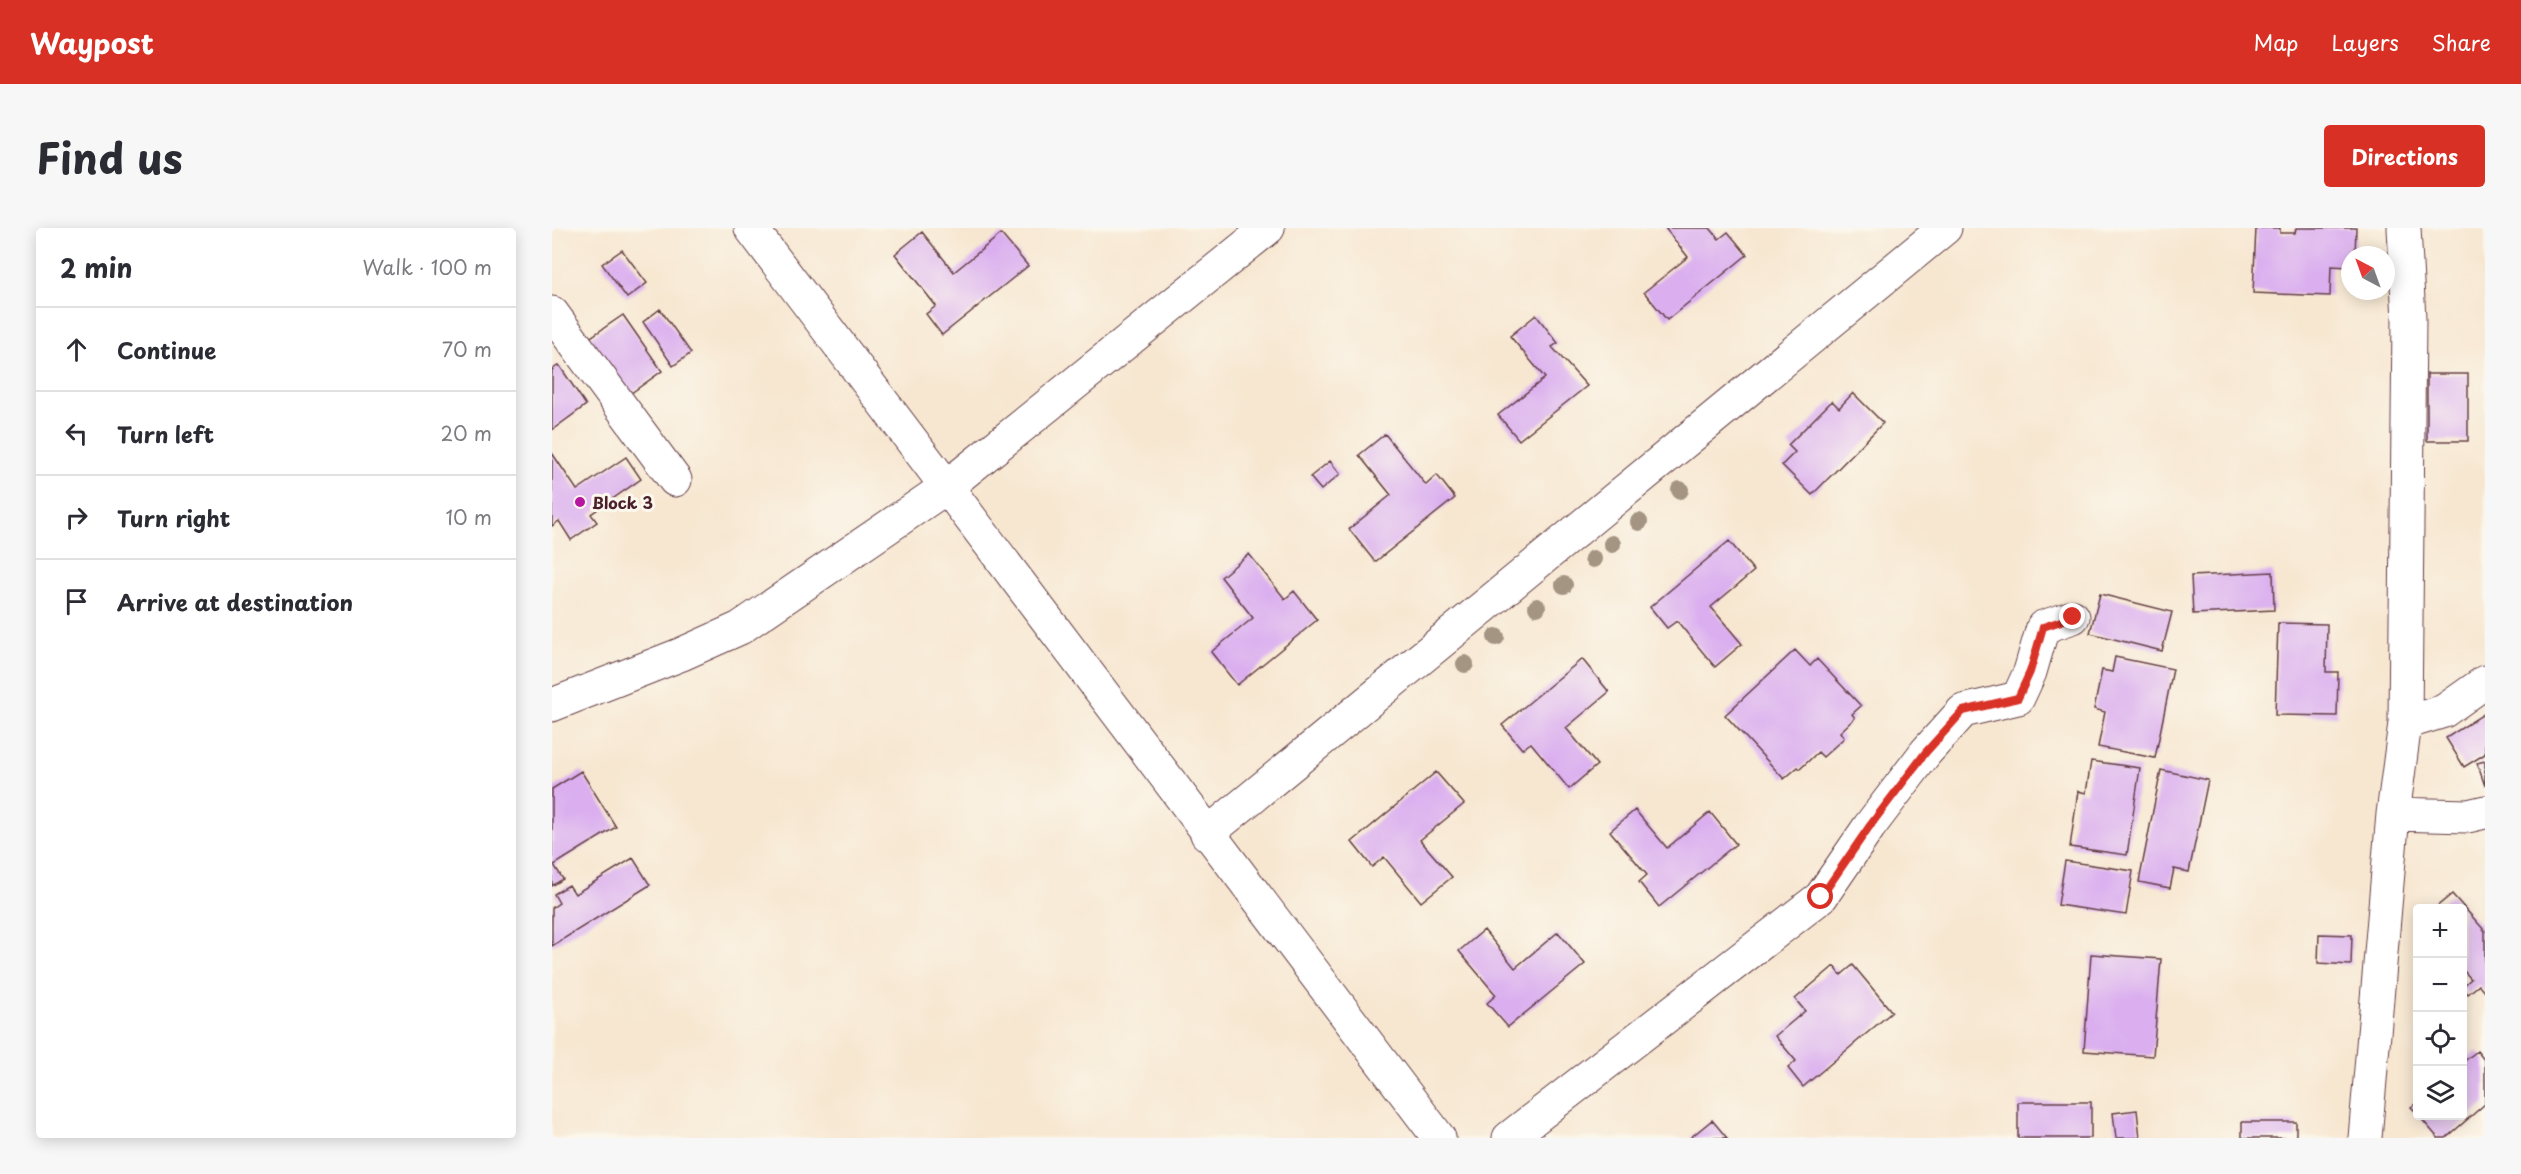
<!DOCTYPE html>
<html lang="en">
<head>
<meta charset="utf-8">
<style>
  body { margin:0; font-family:"Playpen Sans",sans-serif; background:#f7f7f7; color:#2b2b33 }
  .controls { position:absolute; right:18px; bottom:18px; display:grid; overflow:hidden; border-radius:6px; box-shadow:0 3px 15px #0003 }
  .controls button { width:54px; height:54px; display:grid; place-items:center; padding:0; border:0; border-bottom:2px solid #e1e1e2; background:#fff; color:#2b2b33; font:30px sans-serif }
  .compass { position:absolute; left:1789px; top:18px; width:54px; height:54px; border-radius:50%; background:#fff; box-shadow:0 3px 15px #0003; rotate:319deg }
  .stop { position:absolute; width:18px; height:18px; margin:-14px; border:4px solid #d93025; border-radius:50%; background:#fff }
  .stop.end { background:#d93025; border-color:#fff; box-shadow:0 2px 6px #0008 }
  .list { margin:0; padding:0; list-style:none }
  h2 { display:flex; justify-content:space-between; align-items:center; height:78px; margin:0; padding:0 24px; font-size:26px }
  h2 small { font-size:20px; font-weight:400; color:#7c7c81 }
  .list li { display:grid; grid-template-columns:39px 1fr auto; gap:18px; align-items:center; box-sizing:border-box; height:84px; padding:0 24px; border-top:2px solid #e1e1e2 }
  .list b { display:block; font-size:22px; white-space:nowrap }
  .list em { font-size:20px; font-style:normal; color:#7c7c81 }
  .icon { flex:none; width:33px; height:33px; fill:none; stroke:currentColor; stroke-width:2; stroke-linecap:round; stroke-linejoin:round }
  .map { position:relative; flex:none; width:1933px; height:910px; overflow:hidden; border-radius:6px }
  header { display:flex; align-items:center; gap:36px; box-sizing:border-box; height:84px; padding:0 30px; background:#d93025; color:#fff }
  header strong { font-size:28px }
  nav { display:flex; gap:33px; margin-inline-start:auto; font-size:21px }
  .intro { display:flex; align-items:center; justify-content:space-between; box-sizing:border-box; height:144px; padding:0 36px }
  h1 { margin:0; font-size:42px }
  .button { padding:15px 27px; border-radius:6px; background:#d93025; color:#fff; font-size:21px; font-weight:700 }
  main { display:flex; gap:36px; padding:0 36px }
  aside { flex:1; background:#fff; border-radius:6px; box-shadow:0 3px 15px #0003 }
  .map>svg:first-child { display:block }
</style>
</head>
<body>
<header>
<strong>Waypost</strong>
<nav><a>Map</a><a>Layers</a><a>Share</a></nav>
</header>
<div class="intro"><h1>Find us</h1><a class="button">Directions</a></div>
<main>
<aside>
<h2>2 min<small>Walk · 100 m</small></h2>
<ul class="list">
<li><svg class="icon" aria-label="ahead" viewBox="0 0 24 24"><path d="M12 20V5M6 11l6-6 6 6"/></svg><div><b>Continue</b></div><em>70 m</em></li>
<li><svg class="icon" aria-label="left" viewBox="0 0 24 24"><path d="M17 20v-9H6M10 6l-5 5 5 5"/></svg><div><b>Turn left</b></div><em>20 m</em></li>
<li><svg class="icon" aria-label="right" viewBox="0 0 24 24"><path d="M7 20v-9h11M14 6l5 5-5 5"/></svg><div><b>Turn right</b></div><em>10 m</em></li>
<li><svg class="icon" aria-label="arrive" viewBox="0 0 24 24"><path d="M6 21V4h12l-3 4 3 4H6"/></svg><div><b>Arrive at destination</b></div></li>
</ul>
</aside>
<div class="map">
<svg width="1933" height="910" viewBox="0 0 1933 910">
  <rect width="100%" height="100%" fill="#fbf7ec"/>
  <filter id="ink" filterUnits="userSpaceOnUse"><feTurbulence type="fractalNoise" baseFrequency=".0167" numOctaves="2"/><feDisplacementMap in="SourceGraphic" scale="12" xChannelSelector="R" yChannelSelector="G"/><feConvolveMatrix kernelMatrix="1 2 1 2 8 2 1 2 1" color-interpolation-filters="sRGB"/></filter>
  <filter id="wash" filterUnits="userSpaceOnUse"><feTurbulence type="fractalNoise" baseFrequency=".008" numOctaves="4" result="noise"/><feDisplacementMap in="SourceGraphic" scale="24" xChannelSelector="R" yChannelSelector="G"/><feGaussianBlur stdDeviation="1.35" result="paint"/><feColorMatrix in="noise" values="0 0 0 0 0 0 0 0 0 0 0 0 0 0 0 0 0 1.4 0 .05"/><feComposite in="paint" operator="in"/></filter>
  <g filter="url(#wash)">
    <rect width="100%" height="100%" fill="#f7e7d1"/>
    <g id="blocks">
      <path fill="#daaeef" d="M1113,0H1158L1167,11L1176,4L1195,27L1115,92L1092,64L1136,29Z
        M1704,0H1728V5H1743L1744,0H1804L1803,27H1798V39L1779,38L1778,68L1701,65Z
        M370,4L402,44L449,6L476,38L390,107L374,86L384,78L343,26Z
        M70,22L95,55L75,70L50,36Z
        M108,81L139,125L121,138L91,94Z
        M71,87L110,143L75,168L36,111Z
        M984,87L1006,115L1000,119L1035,158L967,212L946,187L993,150L958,108Z
        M7,137L34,177L0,202V142Z
        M1875,146H1916V213H1875Z
        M1301,165L1331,195L1260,267L1230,237L1243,224L1236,217L1280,173L1287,180Z
        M833,206L874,257L885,247L903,270L823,334L797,301L839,267L807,227Z
        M0,225L25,262L74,229L89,251L39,286L45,294L19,312L7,293L0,298Z
        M778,233L788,246L769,262L758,249Z
        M1177,313L1202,343L1159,379L1190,416L1163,439L1125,393L1115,400L1098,379Z
        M697,326L733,371L742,363L765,392L685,457L659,424L701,390L669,349Z
        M1721,344L1722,382L1641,386L1639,348Z
        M1548,366L1620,384L1610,423L1538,405Z
        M1726,395L1775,396L1774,444H1786L1785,488L1723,487Z
        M1243,422L1258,438L1265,431L1309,478L1300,486L1303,490L1288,504L1292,510L1271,529L1266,524L1248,541L1246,539L1232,551L1173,487Z
        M1563,429L1621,441L1603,530L1546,519L1553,484L1542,481L1550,442L1560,444Z
        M1030,431L1057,464L1014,500L1045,537L1017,561L979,515L970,521L950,497Z
        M1933,485V526L1912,539L1894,510Z
        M1539,533L1588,540L1575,627L1518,619L1526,563L1534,565Z
        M1933,533V558L1925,535Z
        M1609,542L1656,552L1637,644L1622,641L1618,660L1587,654Z
        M29,543L64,599L2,637L11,651L0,658V561Z
        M884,544L912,576L868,612L900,649L869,674L832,629L820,639L800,614Z
        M1083,582L1115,620L1158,584L1184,616L1107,679L1087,654L1095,647L1058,603Z
        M81,630L98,657L0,718V680L7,675L2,666L17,657L23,666Z
        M1513,633L1581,643L1574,687L1506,677Z
        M1900,666L1933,703V764L1927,757L1916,766L1910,759L1919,751L1910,741V680H1883Z
        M932,702L963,740L1006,704L1033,736L956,799L935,775L944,767L907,723Z
        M1767,706L1800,707L1799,737L1766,735Z
        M1539,726L1609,731L1601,828L1532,823Z
        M1301,737L1340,784L1251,859L1236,840L1244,833L1223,808L1253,783L1243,771L1282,738L1289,747Z
        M1925,823L1933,833V876L1894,910H1886L1867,888H1910V835Z
        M1466,874H1539V910H1466Z
        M1866,874V886L1859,879Z
        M1585,882L1588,910H1564L1561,885Z
        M1160,892L1175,910H1138Z
        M1690,894H1744V910H1690Z"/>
    </g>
  </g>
  <g filter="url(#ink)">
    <use href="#blocks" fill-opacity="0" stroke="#643d44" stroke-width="1.5"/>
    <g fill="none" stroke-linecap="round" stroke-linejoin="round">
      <defs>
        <path id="minor" d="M199,0L887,910
          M0,85L123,252
          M0,477L130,426L188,400L393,260L716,0
          M1853,495L1892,483L1933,454
          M1841,586L1916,588L1933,584
          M655,606L1393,0
          M957,910L1269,669L1317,599L1374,524L1411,483L1466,470L1478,444L1491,399L1521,389
          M1813,910L1841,586L1853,495L1857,91L1852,0"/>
      </defs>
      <use href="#minor" stroke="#643d44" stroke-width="35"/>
      <use href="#minor" stroke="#fff" stroke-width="33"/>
    </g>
    <g fill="#a49482">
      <circle cx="1128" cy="262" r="9"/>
      <circle cx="1087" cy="294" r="9"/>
      <circle cx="1060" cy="316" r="9"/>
      <circle cx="1041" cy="331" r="9"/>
      <circle cx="1012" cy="357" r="9"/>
      <circle cx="985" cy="379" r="9"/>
      <circle cx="944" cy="409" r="9"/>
      <circle cx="913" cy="436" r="9"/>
    </g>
  </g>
  <g fill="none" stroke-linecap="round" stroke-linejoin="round" filter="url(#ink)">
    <path stroke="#d93025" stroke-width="8" d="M1269,669L1317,599L1374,524L1411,483L1466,470L1478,444L1491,399L1521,389"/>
  </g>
  <circle fill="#b5179e" stroke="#fbf7ec" stroke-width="2" cx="28" cy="274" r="6"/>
  <g text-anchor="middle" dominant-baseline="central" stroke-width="6" stroke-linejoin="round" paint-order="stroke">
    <g font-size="16" font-weight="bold" fill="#4a1f2b" stroke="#fbf7ec" text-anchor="start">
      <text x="40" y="274">Block 3</text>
    </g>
  </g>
</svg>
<div class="controls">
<button>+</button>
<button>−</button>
<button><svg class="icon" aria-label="locate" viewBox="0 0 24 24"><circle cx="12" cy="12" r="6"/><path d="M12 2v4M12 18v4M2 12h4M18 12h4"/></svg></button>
<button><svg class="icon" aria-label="layers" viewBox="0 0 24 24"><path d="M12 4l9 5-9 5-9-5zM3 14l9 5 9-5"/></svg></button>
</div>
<svg class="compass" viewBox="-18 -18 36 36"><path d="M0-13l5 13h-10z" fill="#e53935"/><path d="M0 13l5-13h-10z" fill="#7c7c81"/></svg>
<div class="stop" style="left:1269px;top:669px"></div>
<div class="stop end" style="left:1521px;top:389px"></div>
</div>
</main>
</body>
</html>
